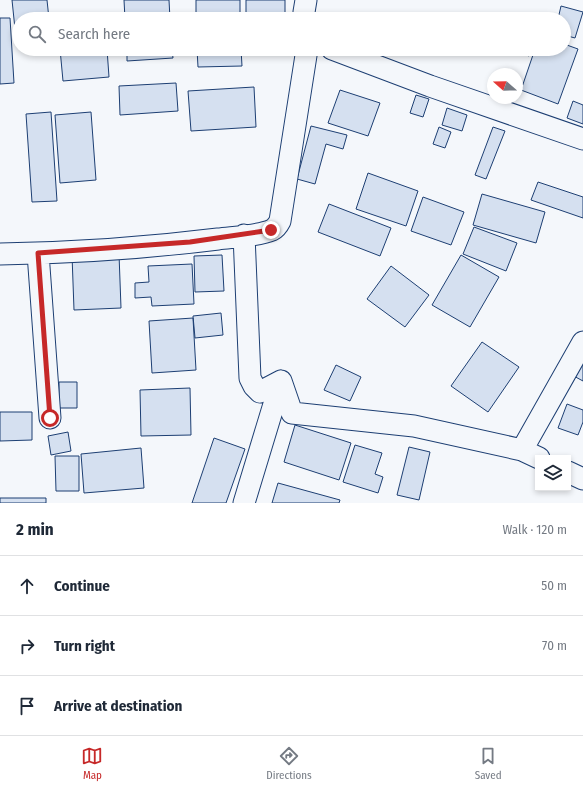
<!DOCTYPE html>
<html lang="en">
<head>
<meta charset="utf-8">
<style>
  body { margin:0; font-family:"Fira Sans Condensed",sans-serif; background:#f2f2f3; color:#1f2937 }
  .controls { position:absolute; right:12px; bottom:12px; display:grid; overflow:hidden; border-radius:0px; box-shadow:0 2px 6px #0003 }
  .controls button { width:36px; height:36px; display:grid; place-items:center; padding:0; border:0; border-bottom:1px solid #e0e1e3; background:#fff; color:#1f2937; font:20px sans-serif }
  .compass { position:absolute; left:487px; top:68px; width:36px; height:36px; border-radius:50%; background:#fff; box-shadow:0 2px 6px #0003; rotate:290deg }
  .stop { position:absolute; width:12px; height:12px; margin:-9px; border:3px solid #c62828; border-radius:50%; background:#fff }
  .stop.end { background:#c62828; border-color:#fff; box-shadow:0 1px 4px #0008 }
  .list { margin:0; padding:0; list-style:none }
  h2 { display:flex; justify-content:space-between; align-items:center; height:52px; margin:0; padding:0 16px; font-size:17px }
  h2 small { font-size:13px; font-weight:400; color:#747a83 }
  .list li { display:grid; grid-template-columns:26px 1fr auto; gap:12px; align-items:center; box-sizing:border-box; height:60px; padding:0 16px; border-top:1px solid #e0e1e3 }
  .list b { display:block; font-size:15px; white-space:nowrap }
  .list em { font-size:13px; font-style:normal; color:#747a83 }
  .icon { flex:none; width:22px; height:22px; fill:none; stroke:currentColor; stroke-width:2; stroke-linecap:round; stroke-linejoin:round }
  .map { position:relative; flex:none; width:583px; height:503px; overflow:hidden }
  .search { position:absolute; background:#fff; box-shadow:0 2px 6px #0003; left:12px; right:12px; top:12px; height:44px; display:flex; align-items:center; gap:10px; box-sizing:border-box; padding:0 14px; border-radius:22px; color:#747a83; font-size:15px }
  .sheet { height:232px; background:#fff }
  nav { display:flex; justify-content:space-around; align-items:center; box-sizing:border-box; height:56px; border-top:1px solid #e0e1e3; background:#fff; font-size:11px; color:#747a83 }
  nav a { display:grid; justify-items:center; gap:2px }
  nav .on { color:#c62828 }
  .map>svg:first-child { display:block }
</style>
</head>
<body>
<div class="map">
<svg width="583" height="503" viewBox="0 0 583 503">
  <rect width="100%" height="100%" fill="#f4f7fb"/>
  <path fill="#d5e0f0" stroke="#1d3f73" d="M12,0H47L49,19H19V29H15Z
    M124,0H169L170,19H125Z
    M196,0H240V19H196Z
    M246,0H285V19H246Z
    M561,6L583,12L575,38L564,35V19H558Z
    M526,14L540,19H524Z
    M0,18H10L14,83L0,84Z
    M564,44L578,49L558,104L521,90L535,49H564Z
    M60,49H107L109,77L63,81Z
    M127,49H172L173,58L127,61Z
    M197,49H241L242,66L198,67Z
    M246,49H286V54L246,55Z
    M513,49H532L529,56Z
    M176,83L178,111L120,115L119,86Z
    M254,87L256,127L191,131L188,91Z
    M340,90L380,103L368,136L328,123Z
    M416,95L429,99L423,117L410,113Z
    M573,101L583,105V124L567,118Z
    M447,108L467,115L462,131L442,125Z
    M51,112L57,201L32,202L26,114Z
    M91,112L96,180L60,183L55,115Z
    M311,126L347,135L343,149L326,144L315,184L297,179Z
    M439,127L451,132L445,148L433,144Z
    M493,127L505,131L486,179L475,175Z
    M368,173L418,191L406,226L356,209Z
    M538,182L583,197V218L531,200Z
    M482,194L545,212L536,243L473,225Z
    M423,197L464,212L451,245L411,231Z
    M329,204L391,228L380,256L318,232Z
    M474,227L517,243L506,271L463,254Z
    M119,254L121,308L74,310L72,255Z
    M222,255L224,291L195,292L194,256Z
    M461,255L499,277L470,327L432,305Z
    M192,264L194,304L152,306L151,297L135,298V283L149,282L148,266Z
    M391,266L429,295L405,327L367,299Z
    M221,313L223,335L195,338L193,316Z
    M193,318L196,370L152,373L149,321Z
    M482,342L519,367L488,412L451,386Z
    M583,350V381L570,374Z
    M336,365L361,377L350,401L324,390Z
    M59,382H77V408H59Z
    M190,388L191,435L141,436L140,390Z
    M567,404L583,410V422L578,435L558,428Z
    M0,412H32V440L0,441Z
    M295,425L351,443L339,480L284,462Z
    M68,432L71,451L51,455L48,436Z
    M214,438L245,449L226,503H192Z
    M355,445L382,453L375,474L383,477L378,493L343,482Z
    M409,447L430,452L419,500L397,495Z
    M141,448L144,488L84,493L81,454Z
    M55,456H79V491H56Z
    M278,483L340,500L339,503H272Z
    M0,498H46V503H0Z"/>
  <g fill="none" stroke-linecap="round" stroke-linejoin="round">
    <defs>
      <path id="street" d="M305,19L304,12L306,0
        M332,49L430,86L583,139
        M244,235L250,378L254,386L260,392L281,381L292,413L414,426L522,450L539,458
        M38,253L50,418
        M0,254C72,253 146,248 218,239C233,237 259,236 272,230C276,228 278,225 280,221L307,49
        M522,450L583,342
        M568,472L583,479
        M244,503L281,381"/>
    </defs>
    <use href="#street" stroke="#1d3f73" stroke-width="23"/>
    <use href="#street" stroke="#f4f7fb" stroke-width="21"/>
  </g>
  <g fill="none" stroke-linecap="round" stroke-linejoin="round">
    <path stroke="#c62828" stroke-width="5" d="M50,418L38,253L190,242L271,230"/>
  </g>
</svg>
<div class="controls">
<button><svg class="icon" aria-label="layers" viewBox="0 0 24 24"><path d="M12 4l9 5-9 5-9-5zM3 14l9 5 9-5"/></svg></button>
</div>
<svg class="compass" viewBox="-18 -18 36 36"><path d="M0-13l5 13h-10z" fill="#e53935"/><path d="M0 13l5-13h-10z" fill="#747a83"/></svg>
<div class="stop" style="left:50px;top:418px"></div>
<div class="stop end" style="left:271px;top:230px"></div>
<div class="search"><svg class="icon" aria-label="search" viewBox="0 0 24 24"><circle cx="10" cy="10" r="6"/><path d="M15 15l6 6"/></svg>Search here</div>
</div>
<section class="sheet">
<h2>2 min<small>Walk · 120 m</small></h2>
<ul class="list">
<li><svg class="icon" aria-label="ahead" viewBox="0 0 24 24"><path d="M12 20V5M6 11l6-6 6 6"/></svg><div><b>Continue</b></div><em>50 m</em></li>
<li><svg class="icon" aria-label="right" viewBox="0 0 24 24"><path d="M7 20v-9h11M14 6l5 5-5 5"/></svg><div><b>Turn right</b></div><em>70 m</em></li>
<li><svg class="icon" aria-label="arrive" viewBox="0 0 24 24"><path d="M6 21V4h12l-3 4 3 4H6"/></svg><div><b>Arrive at destination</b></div></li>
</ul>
</section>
<nav>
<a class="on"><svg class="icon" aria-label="map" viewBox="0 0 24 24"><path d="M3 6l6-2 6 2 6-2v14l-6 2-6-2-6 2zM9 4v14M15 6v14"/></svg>Map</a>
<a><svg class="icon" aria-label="directions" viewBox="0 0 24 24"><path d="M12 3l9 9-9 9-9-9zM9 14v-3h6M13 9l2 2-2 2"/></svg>Directions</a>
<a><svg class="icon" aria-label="saved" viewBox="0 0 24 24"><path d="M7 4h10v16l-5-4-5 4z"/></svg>Saved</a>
</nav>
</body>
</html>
